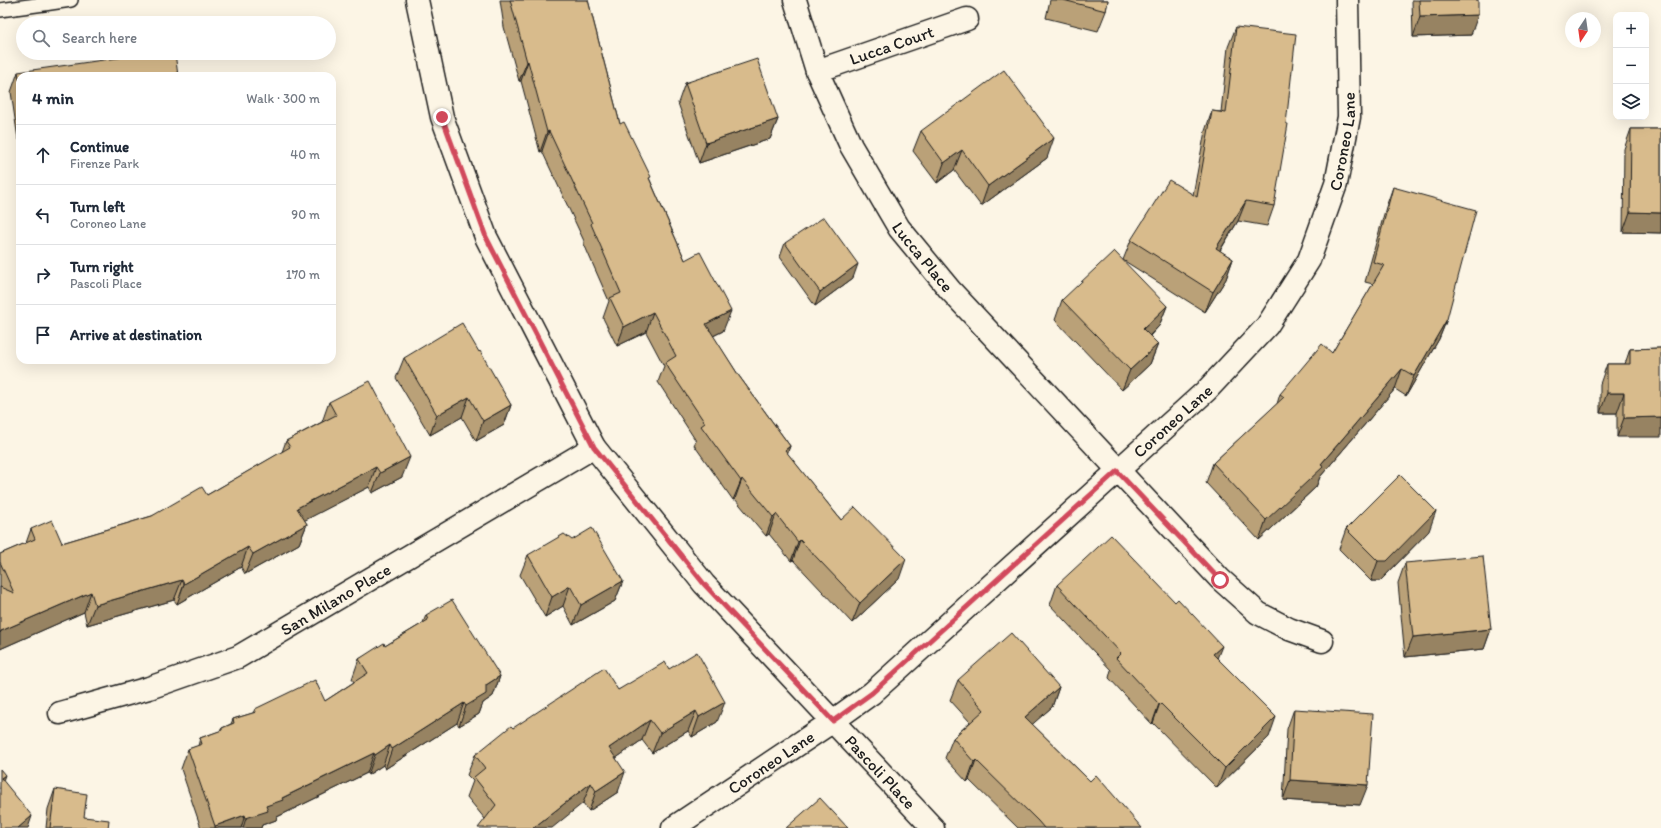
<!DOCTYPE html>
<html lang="en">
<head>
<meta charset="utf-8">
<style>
  body { margin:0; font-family:Itim,sans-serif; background:#f2f2f3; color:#1f2937 }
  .controls { position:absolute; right:12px; top:12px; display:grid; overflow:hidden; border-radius:8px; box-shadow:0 4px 16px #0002 }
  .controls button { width:36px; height:36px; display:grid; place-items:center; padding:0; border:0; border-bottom:1px solid #e0e1e3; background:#fff; color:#1f2937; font:20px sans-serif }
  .compass { position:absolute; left:1565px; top:12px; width:36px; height:36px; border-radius:50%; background:#fff; box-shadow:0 4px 16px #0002; rotate:193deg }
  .stop { position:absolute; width:12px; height:12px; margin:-9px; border:3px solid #d1495b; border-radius:50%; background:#fff }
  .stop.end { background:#d1495b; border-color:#fff; box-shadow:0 1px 4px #0008 }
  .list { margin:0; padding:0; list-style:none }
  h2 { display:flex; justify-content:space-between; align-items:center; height:52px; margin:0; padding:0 16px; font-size:17px }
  h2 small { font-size:13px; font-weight:400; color:#747a83 }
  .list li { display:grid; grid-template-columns:26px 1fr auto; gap:12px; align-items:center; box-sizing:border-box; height:60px; padding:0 16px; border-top:1px solid #e0e1e3 }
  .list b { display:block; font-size:15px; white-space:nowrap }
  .list p { margin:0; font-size:13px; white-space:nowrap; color:#747a83 }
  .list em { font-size:13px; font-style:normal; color:#747a83 }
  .icon { flex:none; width:22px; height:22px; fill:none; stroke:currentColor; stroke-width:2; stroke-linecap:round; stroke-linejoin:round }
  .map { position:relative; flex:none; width:1661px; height:828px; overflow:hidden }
  .search { position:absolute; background:#fff; box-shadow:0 4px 16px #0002; left:16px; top:16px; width:320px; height:44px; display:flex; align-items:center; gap:10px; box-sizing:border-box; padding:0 14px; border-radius:22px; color:#747a83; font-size:15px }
  .panel { position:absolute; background:#fff; box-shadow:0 4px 16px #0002; left:16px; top:72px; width:320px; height:292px; border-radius:12px }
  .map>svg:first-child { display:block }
</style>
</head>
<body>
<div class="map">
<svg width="1661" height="828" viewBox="0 0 1661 828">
  <rect width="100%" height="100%" fill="#fcf5e5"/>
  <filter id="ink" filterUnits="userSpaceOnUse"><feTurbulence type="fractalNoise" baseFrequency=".025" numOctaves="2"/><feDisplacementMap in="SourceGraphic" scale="8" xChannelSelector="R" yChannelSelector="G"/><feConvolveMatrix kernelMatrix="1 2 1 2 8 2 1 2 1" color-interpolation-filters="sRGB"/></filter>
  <g filter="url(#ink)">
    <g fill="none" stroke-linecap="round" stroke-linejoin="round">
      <defs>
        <path id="lane" d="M44,0V4L71,0
          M0,10L44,4"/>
        <g id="street">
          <path id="s1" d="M417,0L442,117L486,237L594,447L704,584L933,828"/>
          <path id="s2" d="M795,0L817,71L851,146L899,228L950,290L1220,579L1258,613L1289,629L1322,641"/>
          <path id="s3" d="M817,71L967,19"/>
          <path id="s4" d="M60,713L149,688L238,657L594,447"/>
          <path id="s5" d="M673,828L833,721L872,693L1207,390L1267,326L1309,260L1336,184L1349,117L1347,0"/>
        </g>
      </defs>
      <use href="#lane" stroke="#1c1c1c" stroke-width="16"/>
      <use href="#street" stroke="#1c1c1c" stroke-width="25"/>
      <use href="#lane" stroke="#fcf5e5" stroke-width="13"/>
      <use href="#street" stroke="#fcf5e5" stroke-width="22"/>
    </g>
    <path fill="#baa178" stroke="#1c1c1c" d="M500,0H588L620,124L650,180L685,260L723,331L713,336L739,376L790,446L787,453L841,520L899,579L852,623L793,560L791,561L769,534L766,536L735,499L733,500L694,445L696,441L658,382L664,366L646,332L617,346L603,318L609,301L584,244V241L542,151L540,152L521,81H519L504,27Z
      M1050,0H1108L1106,11L1098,31L1046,18Z
      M1412,0H1478L1471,35L1413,37Z
      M1236,27L1274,206L1267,226L1238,221L1220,251L1233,259L1226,279L1205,312L1123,260L1131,240L1193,195L1205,131L1212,111L1221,112L1228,47Z
      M18,72L20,76V139H18L11,92Z
      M685,83L778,119L770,139L699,163L678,103Z
      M1631,129H1661V233L1623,232L1624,149Z
      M921,131L1047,158L981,206L954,170L937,183L913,151Z
      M1393,187L1447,319L1439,339L1406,396L1395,389L1320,477L1316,487L1259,540L1206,483L1213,463L1277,404L1280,394L1332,353L1373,284L1365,282L1386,207Z
      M785,243L853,278L815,306L780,257Z
      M1062,300L1167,306L1159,326L1150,336L1158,344L1150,364L1122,390L1055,320Z
      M1661,348L1617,437V413H1600V384L1607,364H1625L1630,349Z
      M479,352L511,405L504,425L476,441L462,417L430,435L396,378L404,358Z
      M329,402L402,477L372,493L369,487L304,520L307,524L299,544L245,574L241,567L177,604L174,600L87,625L84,612L0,649V554L26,543L31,529L62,543L152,516L207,495L282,452L286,441L322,422Z
      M1346,529L1429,531L1380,581H1371L1339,549Z
      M528,555L623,581L615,601L573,625L563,606L545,617L520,575Z
      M1405,563L1491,629L1484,649L1405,657L1398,583Z
      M1057,585L1217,658L1269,737L1217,788L1153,723L1152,724L1109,678L1111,670L1050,605Z
      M426,615L500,676L493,696L483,703L479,714L459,726L457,723L385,769L383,765L368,775L367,773L277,817L276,820L262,825L261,828H201L181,769L188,749L198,746L200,738L220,731L222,728L231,724L233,719L253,713L255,709L325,701L354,682L352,679L359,659L385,646L423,623Z
      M669,669L717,722L692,737L688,731L652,753L642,740L616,758L618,792L589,811L583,803L485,819L467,797L473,781L467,775L475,755L513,728L618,690Z
      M958,680L1059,687L1052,707L1032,724L1090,781L1142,828H1018L969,780L967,782L945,758L953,738L970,722L950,700Z
      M1294,709L1360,805L1283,800L1287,729Z
      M55,789L84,817L108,828H46L48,809Z"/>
    <path fill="#978362" stroke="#1c1c1c" d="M1478,15L1471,35L1413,37L1420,17Z
      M528,61L521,81H519L527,62Z
      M778,119L770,139L699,163L706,143Z
      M549,131L542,151L540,152L547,132Z
      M20,133V139H18Z
      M1054,138L1047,158L981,206L988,186Z
      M962,150L954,170L937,183L944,163Z
      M1246,201L1238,221L1209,268L1216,248Z
      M1630,212L1661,213V233L1623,232Z
      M1233,259L1226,279L1205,312L1213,292Z
      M858,264L853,278L815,306L820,292Z
      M1167,306L1159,326L1136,349L1143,329Z
      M731,311L723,331L699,343L706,324Z
      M653,312L646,332L617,346L624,327Z
      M1447,319L1439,339L1406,396L1414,376Z
      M1158,344L1150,364L1122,390L1130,370Z
      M1402,369L1395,389L1320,477L1316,487L1259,540L1266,520L1321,464Z
      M1607,393H1624L1617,413H1600Z
      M469,397L462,417L430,435L437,415Z
      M511,405L504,425L476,441L483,421Z
      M1661,417V437H1617L1624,418Z
      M790,446L783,466L785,450Z
      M410,457L402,477L372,493L380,473Z
      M376,467L369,487L290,528L297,508Z
      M742,479L735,499L733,500L741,481Z
      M1436,511L1429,531L1380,581H1371L1378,561Z
      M776,514L769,534L766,536L773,517Z
      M307,524L299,544L245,574L253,554Z
      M800,540L793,560L791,561L798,542Z
      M248,547L241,567L177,604L184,584Z
      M906,559L899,579L852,623L860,603Z
      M182,580L174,600L87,625L95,605Z
      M623,581L615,601L573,625L581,605Z
      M570,586L563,606L545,617L552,597Z
      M91,592L84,612L0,649V633L1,631Z
      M1491,629L1484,649L1405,657L1413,637Z
      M1222,646L1214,666L1213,654Z
      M500,676L493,696L483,703L479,714L459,726L466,706L486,685Z
      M1059,687L1052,707L1018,737L1025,717Z
      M725,702L717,722L692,737L699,717Z
      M464,703L457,723L385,769L392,749Z
      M1160,703L1153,723L1152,724L1159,704Z
      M696,711L688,731L652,753L660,733Z
      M1276,717L1269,737L1217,788L1225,768Z
      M650,720L642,740L602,768L609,748Z
      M390,745L383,765L368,775L375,755Z
      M374,753L367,773L277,817L276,820L262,825L261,828H243L246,818L266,806Z
      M976,760L969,780L967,782L974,762Z
      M625,772L618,792L589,811L596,791Z
      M5,775L0,789L1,778Z
      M1290,780L1368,785L1360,805L1283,800Z
      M591,783L583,803L552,828H533Z
      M245,815L241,828H215V826Z
      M32,816L28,828H18Z"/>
    <path fill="#d8bb8c" stroke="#1c1c1c" d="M510,0H588L620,124L624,122L651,177L649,178L685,260L700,252L731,311L706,324L739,376L790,446L785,450L841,520L855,507L906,559L860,603L800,540L798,542L776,514L773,517L742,479L741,481L701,426L705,423L665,363L676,356L653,312L624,327L610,298L621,293L591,224L592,223L549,131L547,132L528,61L527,62L512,7Z
      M1063,0H1108L1106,11Z
      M1419,0H1478V15L1420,17Z
      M1236,27L1296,34L1286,124H1288L1274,206L1246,201L1216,248L1233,259L1213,292L1131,240L1169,180L1197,197L1212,111L1226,113Z
      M153,53H175L178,76H20V84L18,72Z
      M757,59L778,119L706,143L685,83Z
      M1004,70L1054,138L988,186L962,150L944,163L921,131Z
      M1631,129H1661V213L1630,212Z
      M1393,187L1476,210L1447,319L1414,376L1402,369L1321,464L1323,467L1266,520L1213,463L1284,397L1280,394L1322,344L1332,353L1384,265L1373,262Z
      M824,217L858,264L820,292L785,243Z
      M1114,251L1167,306L1143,329L1158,344L1130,370L1062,300Z
      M462,323L479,352L480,351L511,405L483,421L469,397L437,415L404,358Z
      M1661,348V417L1624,418V393H1607V364H1630V349Z
      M370,381L410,457L380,473L376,467L297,508L307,524L253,554L248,547L184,584L182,580L95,605L91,592L1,631L0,633V587L14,593L0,562V554L35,539L31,529L52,520L62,543L152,516L202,487L207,495L290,447L286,441L336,415L329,402Z
      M1400,475L1436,511L1387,561H1378L1346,529Z
      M592,528L623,581L581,605L570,586L552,597L528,555L564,534L572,540Z
      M1111,535L1175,602L1178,599L1222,646L1213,654L1276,717L1225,768L1160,703L1159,704L1116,658L1121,653L1057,585Z
      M1483,556L1491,629L1413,637L1405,563Z
      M452,600L500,676L486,685V694L466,706L464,703L392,749L390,745L375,755L374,753L282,798L283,800L266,806L268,811L246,818L245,815L215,826L188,749L202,744L200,738L222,730V728L234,723L233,719L256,712L255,709L315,680L325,701L368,673L359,659L384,643L385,646L428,620L426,615Z
      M1011,633L1059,687L1025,717L1090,781L1096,775L1142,828H1044L1038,821L976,760L974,762L953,738L984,710L958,680Z
      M697,652L725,702L699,717L696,711L660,733L650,720L609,748L625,772L596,791L591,783L533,828H478L496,805L474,777L485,768L475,755L511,726L513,728L604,668L618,690L665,662L669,669Z
      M1294,709L1373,714L1368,785L1290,780Z
      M0,769L5,775L1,778L32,816L18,828H0Z
      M55,789L87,794L84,817L109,820L108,828H50Z
      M820,798L848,828H786Z"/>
  </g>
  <g fill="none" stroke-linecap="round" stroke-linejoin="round" filter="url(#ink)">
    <path stroke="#d1495b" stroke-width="5" d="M442,117L486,237L594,447L704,584L833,721L872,693L1117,471L1220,580"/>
  </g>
  <g text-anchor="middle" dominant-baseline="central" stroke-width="3" stroke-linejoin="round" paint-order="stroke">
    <g font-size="17" fill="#1c1c1c" stroke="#fcf5e5">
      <text stroke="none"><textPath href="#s3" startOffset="79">Lucca Court</textPath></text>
      <text stroke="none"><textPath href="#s5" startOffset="982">Coroneo Lane</textPath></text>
      <text stroke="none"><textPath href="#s2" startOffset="289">Lucca Place</textPath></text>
      <text stroke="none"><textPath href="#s5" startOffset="646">Coroneo Lane</textPath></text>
      <text stroke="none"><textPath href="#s4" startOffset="300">San Milano Place</textPath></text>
      <text stroke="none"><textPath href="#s5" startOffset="118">Coroneo Lane</textPath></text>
      <text stroke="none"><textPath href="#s1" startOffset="917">Pascoli Place</textPath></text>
    </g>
  </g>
</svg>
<div class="controls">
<button>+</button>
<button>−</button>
<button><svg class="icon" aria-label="layers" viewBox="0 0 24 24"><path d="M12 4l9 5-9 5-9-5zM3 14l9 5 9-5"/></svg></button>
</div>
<svg class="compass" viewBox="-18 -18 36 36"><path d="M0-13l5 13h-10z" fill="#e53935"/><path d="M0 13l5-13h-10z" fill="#747a83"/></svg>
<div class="stop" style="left:1220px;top:580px"></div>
<div class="stop end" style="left:442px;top:117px"></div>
<div class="search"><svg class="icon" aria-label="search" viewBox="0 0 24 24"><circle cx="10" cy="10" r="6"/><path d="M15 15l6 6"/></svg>Search here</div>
<section class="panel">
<h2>4 min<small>Walk · 300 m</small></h2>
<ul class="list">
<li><svg class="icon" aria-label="ahead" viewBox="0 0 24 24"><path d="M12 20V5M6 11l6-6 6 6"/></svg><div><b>Continue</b><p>Firenze Park</p></div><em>40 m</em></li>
<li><svg class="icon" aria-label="left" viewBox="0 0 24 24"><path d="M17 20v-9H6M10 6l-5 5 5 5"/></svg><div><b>Turn left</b><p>Coroneo Lane</p></div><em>90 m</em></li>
<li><svg class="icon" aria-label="right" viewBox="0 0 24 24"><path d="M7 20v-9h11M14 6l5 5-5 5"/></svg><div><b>Turn right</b><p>Pascoli Place</p></div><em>170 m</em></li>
<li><svg class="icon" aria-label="arrive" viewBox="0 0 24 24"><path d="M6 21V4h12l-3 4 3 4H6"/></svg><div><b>Arrive at destination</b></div></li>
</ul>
</section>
</div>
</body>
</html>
